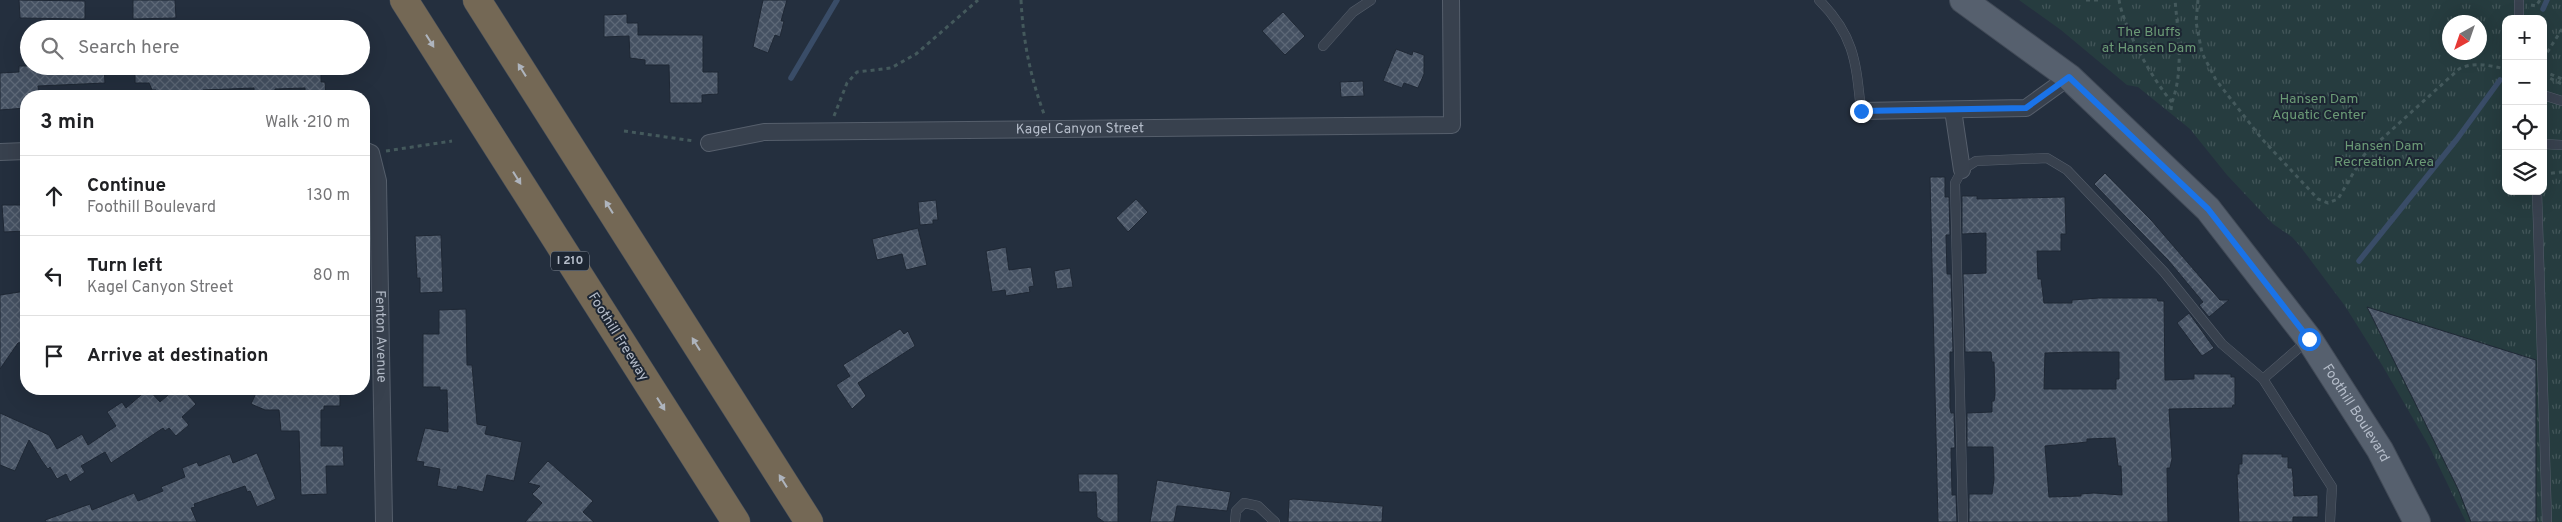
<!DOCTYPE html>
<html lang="en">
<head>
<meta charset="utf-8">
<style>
  body { margin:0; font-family:Overpass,sans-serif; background:#f2f2f2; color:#202124 }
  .controls { position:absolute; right:15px; top:15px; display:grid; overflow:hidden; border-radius:10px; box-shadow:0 5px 20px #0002 }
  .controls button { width:45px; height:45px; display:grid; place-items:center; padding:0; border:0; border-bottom:1px solid #e0e0e0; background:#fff; color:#202124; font:25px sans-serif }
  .compass { position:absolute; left:2442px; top:15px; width:45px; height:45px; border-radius:50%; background:#fff; box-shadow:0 5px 20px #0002; rotate:220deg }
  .stop { position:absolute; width:15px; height:15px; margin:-11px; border:4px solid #1a73e8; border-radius:50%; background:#fff }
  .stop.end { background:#1a73e8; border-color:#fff; box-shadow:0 1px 5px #0008 }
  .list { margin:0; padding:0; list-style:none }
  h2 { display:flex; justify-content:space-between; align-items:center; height:65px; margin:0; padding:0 20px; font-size:21px }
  h2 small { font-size:16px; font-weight:400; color:#757577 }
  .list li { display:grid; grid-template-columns:32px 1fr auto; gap:15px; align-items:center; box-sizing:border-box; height:80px; padding:0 20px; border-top:1px solid #e0e0e0 }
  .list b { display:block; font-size:19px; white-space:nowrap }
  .list p { margin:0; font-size:16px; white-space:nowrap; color:#757577 }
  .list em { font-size:16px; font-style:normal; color:#757577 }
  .icon { flex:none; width:28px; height:28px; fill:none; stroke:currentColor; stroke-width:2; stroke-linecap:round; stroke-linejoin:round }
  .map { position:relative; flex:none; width:2562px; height:522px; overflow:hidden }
  .search { position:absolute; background:#fff; box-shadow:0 5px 20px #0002; left:20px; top:20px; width:350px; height:55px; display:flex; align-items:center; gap:12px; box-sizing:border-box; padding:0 18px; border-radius:28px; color:#757577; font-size:19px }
  .panel { position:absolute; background:#fff; box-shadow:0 5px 20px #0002; left:20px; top:90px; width:350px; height:305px; border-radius:20px }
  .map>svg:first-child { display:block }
</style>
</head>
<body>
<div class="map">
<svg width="2562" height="522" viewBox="0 0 2562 522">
  <defs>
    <pattern id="grass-tufts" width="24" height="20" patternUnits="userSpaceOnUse" patternTransform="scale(1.25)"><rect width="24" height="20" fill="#263c3f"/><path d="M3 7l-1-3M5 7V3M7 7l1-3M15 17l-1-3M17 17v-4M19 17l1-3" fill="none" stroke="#435659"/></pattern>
    <pattern id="building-cross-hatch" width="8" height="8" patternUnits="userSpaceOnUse" patternTransform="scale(1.25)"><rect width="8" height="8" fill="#455162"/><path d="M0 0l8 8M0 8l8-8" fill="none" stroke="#5d6877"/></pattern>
  </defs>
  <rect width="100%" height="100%" fill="#242f3e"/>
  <path fill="url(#grass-tufts)" fill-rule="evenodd" d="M2019,0H2562V522H2466L2429,446L2382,365L2345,306L2300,246L2292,237L2273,224L2227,175L2190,129L2138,87L2127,85L2061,30ZM2506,19H2543V191H2506ZM2450,22H2480V52H2450Z"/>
  <path fill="#263c3f" d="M2528,0H2536L2537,10L2546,14L2543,21V19H2529Z"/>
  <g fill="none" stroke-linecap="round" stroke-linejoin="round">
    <path stroke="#394c67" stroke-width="5.5" d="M2543,9L2547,0
      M791,78L837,0
      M2359,261L2457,139L2500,80"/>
  </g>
  <path fill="url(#building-cross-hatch)" stroke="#1f2835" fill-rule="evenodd" d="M19,0L85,1V19L20,18Z
    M133,0H175L176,18L133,19Z
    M763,0H787L781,21H784L780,37L775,35L768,53L753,47Z
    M1283,12L1305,36L1285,55L1262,31Z
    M627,14V23H638V35H703V72H718V94L702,95V103H670L669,65H645V60L630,58L629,36L604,37V15Z
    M1396,49L1412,55L1413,51L1424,55V74L1418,88L1404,83L1402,88L1383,81Z
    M19,66H104L105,83L38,86L39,96H26V108L0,110V73L19,72Z
    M135,66H321V82H325L326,96H305V88L275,89V96H254V88L203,90V96H157L156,90H152L149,83H135Z
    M1363,81L1364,96L1341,97L1340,82Z
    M2105,173L2151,220L2220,300H2229L2209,317L2199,305L2203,302L2168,260L2094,184Z
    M1930,177H1945V197H1949L1950,235H1946L1947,274H1951L1953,352H1950V408L1951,413H1954L1955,448H1951L1952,495H1956L1957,522H1938Z
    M1962,196H1977V199L2065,197L2066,234H2061V251H2037L2038,279H2041L2044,303H2072V300L2099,298H2157L2158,301H2164L2165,380L2194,379V374H2231V377H2235V405H2233L2232,408L2169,409L2172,459L2170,468H2167L2168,522H1969V494H1992L1994,479L1993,447H1967V413L1992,412V401H1994L1995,395L1994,362H1992L1991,352H1965L1963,274L1986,273V233L1962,234ZM2079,352H2119V379H2116V389H2044L2045,353ZM2115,438L2118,466H2121L2122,495L2094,493L2081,494V496L2049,497L2045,446L2078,443L2087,442V439Z
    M1136,199L1148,212L1128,232L1116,218Z
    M936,200L938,220H933V224L920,225L918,202Z
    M2,205H26V231L4,232Z
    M918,228L927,265L906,270L902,254L877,260L872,239Z
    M441,235L443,292L420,293V278H417L415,236Z
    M1006,247L1009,270L1031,267L1034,286L1029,287L1030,292L1006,296L1005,290L992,292L986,251Z
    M1070,268L1073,287L1057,289L1054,271Z
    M26,291V317L23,318L24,324L21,325L24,342L18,343L0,369V295Z
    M2367,307L2536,360V522H2471L2458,489Z
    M466,309L467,365H472L477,424L487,426L485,434L522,442L514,481L487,475L483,492L458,486L457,490L437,486L440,469L423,466L424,462L416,461L425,428L448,432L447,390H440V387H423V334H439V310Z
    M2189,313L2214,348L2202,356L2177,323Z
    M900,329L904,334L908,331L915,346L858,383L866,396L852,409L836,385L850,376L843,365Z
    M148,389L160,402L175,389H183L196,404L182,417L189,425L176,436L169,428L165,431L163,428L111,463L105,452L81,466L85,472L70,482L66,474L57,479L50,467L48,469L42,461L29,440L15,471L0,465V413L49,435L57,449L82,434L88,445L116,426L107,412L122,402L126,408Z
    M258,389H340V406H324V410H321V446H343L344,466H326L327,494L301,495L299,431H281L279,410H265L251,404Z
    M257,453L276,499L257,507L250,491L247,492L245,486L194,504L195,507L191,508L197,522H46L45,520L90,504L92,510L134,493L138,501L163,491L161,487L185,477L182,468L197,462L199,466L230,454L233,463Z
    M2242,454H2282V457H2288V468H2292L2293,477L2294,496L2318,495V517H2293V522H2239L2237,474H2239V464H2242Z
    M548,461L593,501L583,512L594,522H525L542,503L532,494L540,486L528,483Z
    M1078,474H1118V522H1104L1097,517L1096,492H1079Z
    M1157,480L1231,492L1227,511L1179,506H1177L1174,522H1150Z
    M1293,499L1383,506L1382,522H1288L1289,500Z"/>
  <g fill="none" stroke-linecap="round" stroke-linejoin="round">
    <defs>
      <path id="lane" d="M1819,0C1855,36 1856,63 1861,111
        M2519,0V19
        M1323,46L1353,12L1371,0
        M2543,95L2562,101
        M2543,144L2562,145
        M2537,191L2547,522
        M2263,379L2308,340
        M1235,522L1236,511L1244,503L1258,506L1275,522
        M1963,522L1955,183L1962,170L1976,161L2047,158L2067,170L2164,272L2222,344L2263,379L2332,487L2330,522"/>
      <g id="street">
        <path d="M1953,110L1962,170"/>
        <path d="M1861,111L2026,108L2069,77"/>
        <path id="s1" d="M709,143L764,132L1452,125L1451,0"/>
        <path id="s2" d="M364,150L371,153L378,181L384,522"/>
        <path d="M0,152L26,151"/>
      </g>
      <g id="primary">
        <path id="s3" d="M1963,0L2069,77L2208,209L2309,339L2380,450L2417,522"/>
      </g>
      <path id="highway" d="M404,0L736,522
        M477,0L809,522"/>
    </defs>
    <use href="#lane" stroke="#565f6c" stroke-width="10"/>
    <use href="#street" stroke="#565f6c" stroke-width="18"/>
    <use href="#primary" stroke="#414a57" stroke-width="28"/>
    <use href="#highway" stroke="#434c59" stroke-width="29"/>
    <path stroke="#44595c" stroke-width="3" stroke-dasharray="4 4" stroke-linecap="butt" d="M1021,0C1023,40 1030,76 1044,114
      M2086,0H2099
      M2119,0C2124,29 2152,79 2172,102L2171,110
      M2198,0L2196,22L2202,53L2216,80L2262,139L2318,199L2328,203L2338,199L2364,155L2459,69C2474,61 2490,66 2506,69
      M2531,5L2536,6L2540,0
      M2543,59L2562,29
      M2543,71L2562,79
      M2543,75L2562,84
      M2172,102C2184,70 2178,33 2175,0
      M834,116L847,83L857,72L891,68L916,54L978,0
      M624,131L694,141
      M386,151L452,141
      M2543,174L2562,172"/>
    <use href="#lane" stroke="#38414e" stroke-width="9"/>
    <use href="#street" stroke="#38414e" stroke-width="16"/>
    <use href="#primary" stroke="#56606e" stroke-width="26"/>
    <use href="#highway" stroke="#746855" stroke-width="28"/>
  </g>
  <defs><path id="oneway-solid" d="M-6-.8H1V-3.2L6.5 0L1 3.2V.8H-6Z" transform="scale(1.25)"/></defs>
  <g fill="#aeb4bd">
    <use href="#oneway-solid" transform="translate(430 41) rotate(58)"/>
    <use href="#oneway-solid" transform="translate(522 70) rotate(-122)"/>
    <use href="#oneway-solid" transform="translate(517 178) rotate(58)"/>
    <use href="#oneway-solid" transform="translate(609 207) rotate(-122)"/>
    <use href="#oneway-solid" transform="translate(696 344) rotate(-122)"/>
    <use href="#oneway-solid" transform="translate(661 404) rotate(58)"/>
    <use href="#oneway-solid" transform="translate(783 481) rotate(-122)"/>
  </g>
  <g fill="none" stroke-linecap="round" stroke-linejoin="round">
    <path stroke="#1a73e8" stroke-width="6" d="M1861,111L2026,108L2069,77L2208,209L2309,339"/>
  </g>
  <g text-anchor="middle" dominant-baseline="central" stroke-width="4" stroke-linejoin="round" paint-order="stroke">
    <rect fill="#1d2633" stroke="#878f9c" stroke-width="1" x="551" y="251.5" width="38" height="19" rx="4"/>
    <g font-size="12" font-weight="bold" fill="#b4bcc9">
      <text x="570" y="261">I 210</text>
    </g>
    <g font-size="14" fill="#6b9a76" stroke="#1d2633">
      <text x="2149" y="32">The Bluffs<tspan x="2149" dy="16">at Hansen Dam</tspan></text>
      <text x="2319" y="99">Hansen Dam<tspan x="2319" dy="16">Aquatic Center</tspan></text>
      <text x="2384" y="146">Hansen Dam<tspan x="2384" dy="16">Recreation Area</tspan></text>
    </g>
    <g font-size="14" fill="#b4bcc9" stroke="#1d2633">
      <text stroke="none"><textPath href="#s1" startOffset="372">Kagel Canyon Street</textPath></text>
      <text stroke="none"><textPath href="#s2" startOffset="192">Fenton Avenue</textPath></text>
      <text transform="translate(618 337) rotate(58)">Foothill Freeway</text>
      <text stroke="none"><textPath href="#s3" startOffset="575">Foothill Boulevard</textPath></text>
    </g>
  </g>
</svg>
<div class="controls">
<button>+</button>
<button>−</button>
<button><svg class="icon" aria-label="locate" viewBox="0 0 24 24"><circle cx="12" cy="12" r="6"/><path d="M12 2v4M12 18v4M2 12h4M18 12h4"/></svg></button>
<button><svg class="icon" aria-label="layers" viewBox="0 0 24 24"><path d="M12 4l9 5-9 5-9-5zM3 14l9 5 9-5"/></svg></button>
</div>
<svg class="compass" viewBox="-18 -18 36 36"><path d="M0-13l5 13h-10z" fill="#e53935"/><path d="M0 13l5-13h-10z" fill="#757577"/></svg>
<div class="stop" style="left:2309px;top:339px"></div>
<div class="stop end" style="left:1861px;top:111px"></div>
<div class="search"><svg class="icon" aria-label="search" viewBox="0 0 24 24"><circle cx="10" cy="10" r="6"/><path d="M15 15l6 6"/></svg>Search here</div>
<section class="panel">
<h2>3 min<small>Walk · 210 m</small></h2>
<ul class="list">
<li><svg class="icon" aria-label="ahead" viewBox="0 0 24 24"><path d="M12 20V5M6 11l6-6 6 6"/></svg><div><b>Continue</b><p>Foothill Boulevard</p></div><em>130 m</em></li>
<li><svg class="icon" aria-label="left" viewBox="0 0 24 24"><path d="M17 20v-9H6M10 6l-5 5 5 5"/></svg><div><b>Turn left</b><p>Kagel Canyon Street</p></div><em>80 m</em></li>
<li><svg class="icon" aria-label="arrive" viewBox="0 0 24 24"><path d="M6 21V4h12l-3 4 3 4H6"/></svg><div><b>Arrive at destination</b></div></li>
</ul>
</section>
</div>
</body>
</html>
